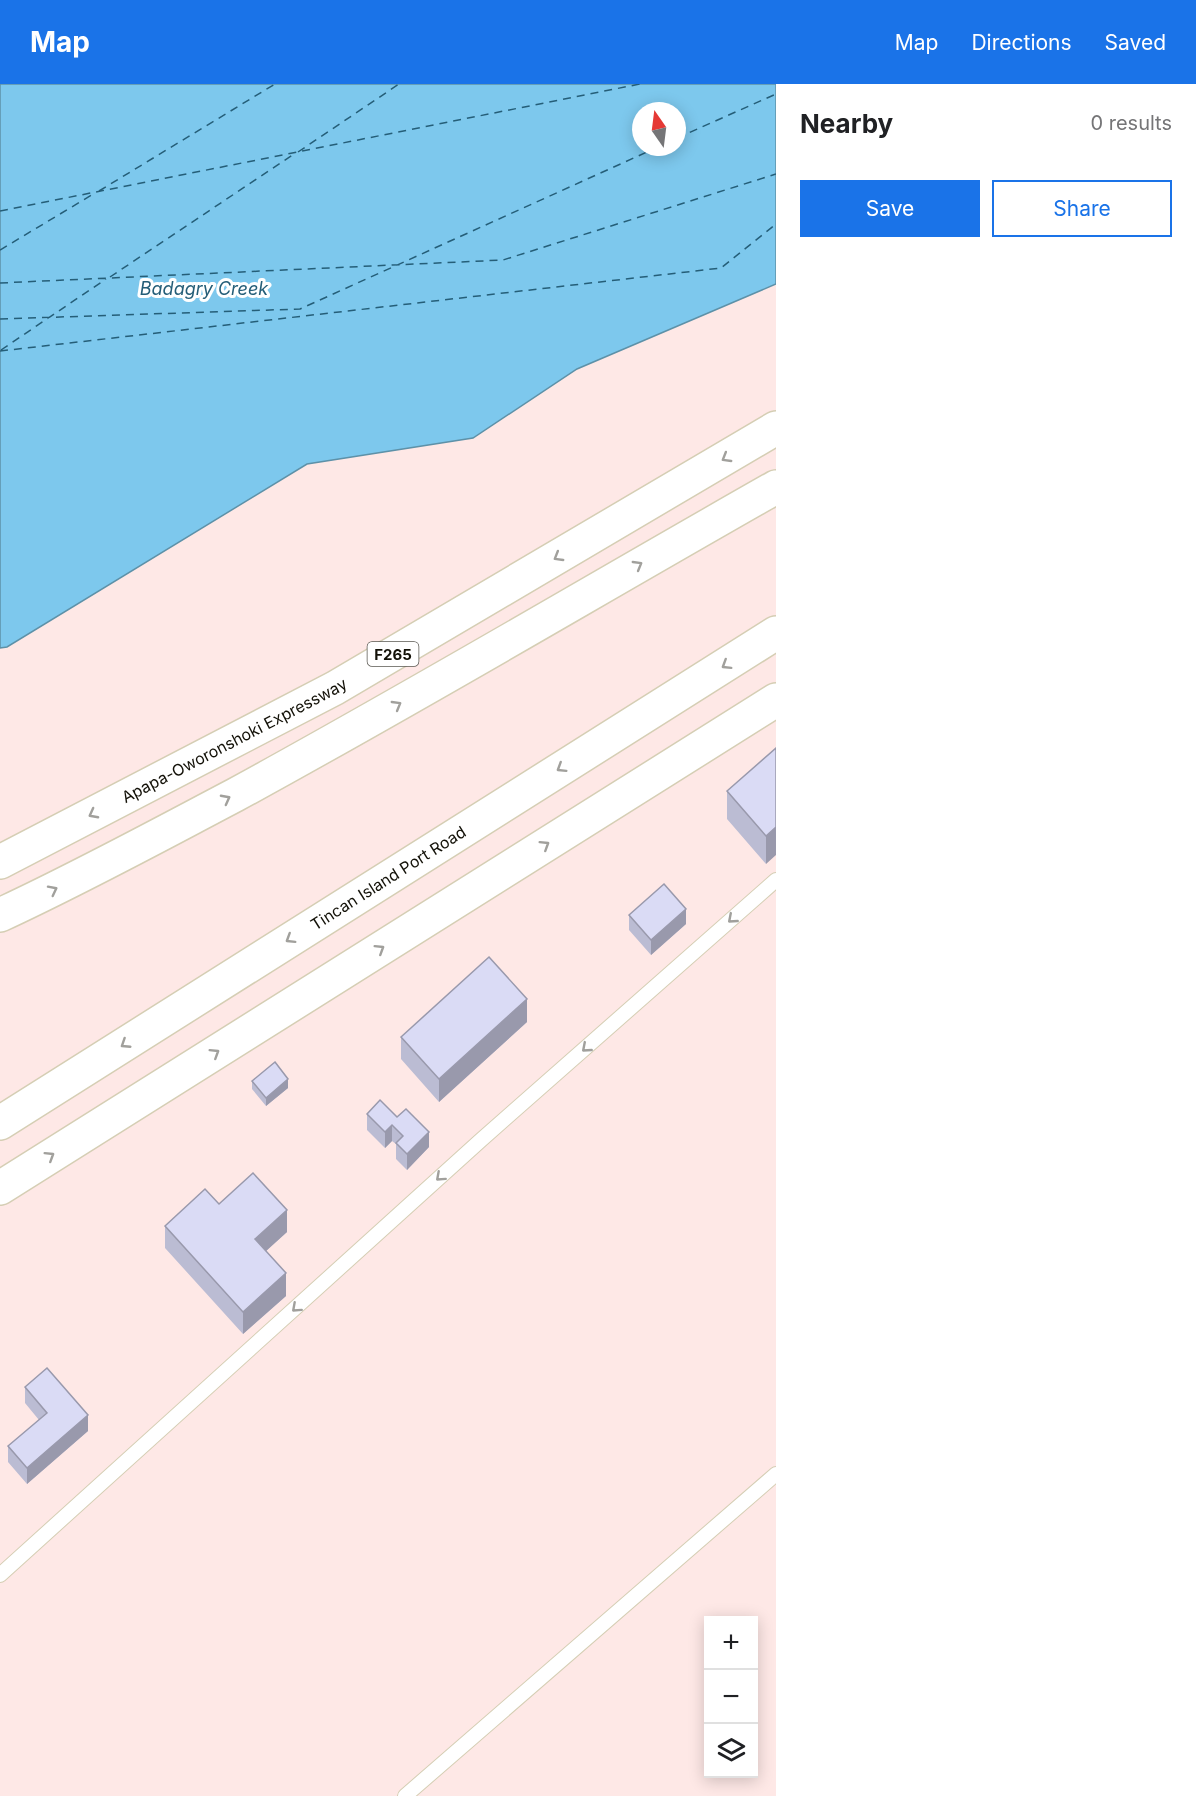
<!DOCTYPE html>
<html lang="en">
<head>
<meta charset="utf-8">
<style>
  body { margin:0; font-family:Inter,sans-serif; background:#f2f2f2; color:#202124 }
  .controls { position:absolute; right:18px; bottom:18px; display:grid; overflow:hidden; border-radius:0px; box-shadow:0 3px 15px #0003 }
  .controls button { width:54px; height:54px; display:grid; place-items:center; padding:0; border:0; border-bottom:2px solid #e0e0e0; background:#fff; color:#202124; font:30px sans-serif }
  .compass { position:absolute; left:632px; top:18px; width:54px; height:54px; border-radius:50%; background:#fff; box-shadow:0 3px 15px #0003; rotate:346deg }
  .list { margin:0; padding:0; list-style:none }
  h2 { display:flex; justify-content:space-between; align-items:center; height:78px; margin:0; padding:0 24px; font-size:26px }
  h2 small { font-size:20px; font-weight:400; color:#757577 }
  .actions { display:flex; gap:12px; padding:18px 24px }
  .actions a { flex:1; padding:14px 0; border:2px solid #1a73e8; border-radius:0px; text-align:center; font-size:21px; color:#1a73e8 }
  .actions .main { background:#1a73e8; color:#fff }
  .icon { flex:none; width:33px; height:33px; fill:none; stroke:currentColor; stroke-width:2; stroke-linecap:round; stroke-linejoin:round }
  .map { position:relative; flex:none; width:776px; height:1712px; overflow:hidden }
  header { display:flex; align-items:center; gap:36px; box-sizing:border-box; height:84px; padding:0 30px; background:#1a73e8; color:#fff }
  header strong { font-size:28px }
  nav { display:flex; gap:33px; margin-inline-start:auto; font-size:21px }
  main { display:flex }
  aside { flex:1; background:#fff }
  .map>svg:first-child { display:block }
</style>
</head>
<body>
<header>
<strong>Map</strong>
<nav><a>Map</a><a>Directions</a><a>Saved</a></nav>
</header>
<main>
<div class="map">
<svg width="776" height="1712" viewBox="0 0 776 1712">
  <rect width="100%" height="100%" fill="#fff9de"/>
  <path fill="#fee8e6" fill-rule="evenodd" d="M776,200V1712H0V481L384,320L492,341L577,285ZM708,1536H754V1690H708Z"/>
  <path fill="#7dc8ed" stroke="#5d91a8" stroke-width="1.5" fill-rule="evenodd" d="M0,0H776V200L577,285L473,354L307,380L7,563L0,564ZM641,27H677V63H641Z"/>
  <g fill="none" stroke-linecap="round" stroke-linejoin="round">
    <path stroke="#255e78" stroke-width="1.5" stroke-dasharray="8 6" stroke-linecap="butt" d="M677,54L776,10
      M298,68L399,0
      M99,107L275,0
      M0,127L640,0
      M0,166L95,109
      M110,193L294,70
      M0,199L503,176L776,90
      M0,235L300,225L658,63
      M1,266L106,195
      M0,267L721,184L776,140"/>
    <defs>
      <path id="lane" d="M0,1491L481,1056L776,796
        M405,1712L776,1390"/>
      <g id="secondary">
        <path id="s1" d="M0,1039L776,549"/>
        <path d="M0,1104L776,616"/>
      </g>
      <g id="highway">
        <path id="s2" d="M0,778L335,604L776,344"/>
        <path d="M0,831C80,794 157,752 235,711C417,612 596,505 776,403"/>
      </g>
    </defs>
    <use href="#lane" stroke="#d5ceb4" stroke-width="16"/>
    <use href="#secondary" stroke="#d5ceb4" stroke-width="36"/>
    <use href="#highway" stroke="#d5ceb4" stroke-width="36"/>
    <use href="#lane" stroke="#fff" stroke-width="14"/>
    <use href="#secondary" stroke="#fff" stroke-width="33"/>
    <use href="#highway" stroke="#fff" stroke-width="33"/>
  </g>
  <path fill="#bbbcd3" d="M776,664L766,780L727,735V707Z
    M629,831L686,840L651,871L629,846Z
    M527,938L439,1018L401,975V953Z
    M252,997L288,1004L266,1022L252,1005Z
    M380,1016L429,1063L407,1086L396,1075V1060L392,1057L385,1064L367,1046V1030Z
    M219,1120L287,1148L266,1167L286,1212L243,1250L165,1164V1142Z
    M25,1303L88,1347L27,1400L8,1378V1362L39,1336L25,1319Z"/>
  <path fill="#9999ac" d="M776,743V771L766,780V752Z
    M686,825V840L651,871V856Z
    M527,915V938L439,1018V995Z
    M288,995V1004L266,1022V1014Z
    M392,1041V1057L385,1064V1048Z
    M429,1048V1063L407,1086V1070Z
    M287,1126V1148L255,1177V1155Z
    M286,1189V1212L243,1250V1228Z
    M88,1331V1347L27,1400V1384Z"/>
  <path fill="#dadbf5" stroke="#9999ac" stroke-width="1.5" d="M776,664V743L766,752L727,707Z
    M664,800L686,825L651,856L629,831Z
    M489,873L527,915L439,995L401,953Z
    M275,978L288,995L266,1014L252,997Z
    M380,1016L397,1033L406,1025L429,1048L407,1070L396,1059L403,1052L392,1041L385,1048L367,1030Z
    M253,1089L287,1126L255,1155L286,1189L243,1228L165,1142L205,1105L219,1120Z
    M47,1284L88,1331L27,1384L8,1362L47,1329L25,1303Z"/>
  <defs><path id="oneway-chevron" d="M-2-3.5L2.5 0L-2 3.5" fill="none" stroke-width="1.6" stroke-linecap="round" stroke-linejoin="round" transform="scale(1.5)"/></defs>
  <g stroke="#a1a09c">
    <use href="#oneway-chevron" transform="translate(726 374) rotate(149)"/>
    <use href="#oneway-chevron" transform="translate(558 473) rotate(149)"/>
    <use href="#oneway-chevron" transform="translate(638 481) rotate(-30)"/>
    <use href="#oneway-chevron" transform="translate(726 581) rotate(148)"/>
    <use href="#oneway-chevron" transform="translate(397 621) rotate(-30)"/>
    <use href="#oneway-chevron" transform="translate(561 684) rotate(148)"/>
    <use href="#oneway-chevron" transform="translate(226 715) rotate(-28)"/>
    <use href="#oneway-chevron" transform="translate(93 730) rotate(152)"/>
    <use href="#oneway-chevron" transform="translate(545 761) rotate(-32)"/>
    <use href="#oneway-chevron" transform="translate(53 806) rotate(-27)"/>
    <use href="#oneway-chevron" transform="translate(732 835) rotate(139)"/>
    <use href="#oneway-chevron" transform="translate(290 855) rotate(148)"/>
    <use href="#oneway-chevron" transform="translate(380 865) rotate(-32)"/>
    <use href="#oneway-chevron" transform="translate(125 960) rotate(147)"/>
    <use href="#oneway-chevron" transform="translate(586 964) rotate(139)"/>
    <use href="#oneway-chevron" transform="translate(215 969) rotate(-32)"/>
    <use href="#oneway-chevron" transform="translate(50 1072) rotate(-32)"/>
    <use href="#oneway-chevron" transform="translate(440 1093) rotate(138)"/>
    <use href="#oneway-chevron" transform="translate(296 1224) rotate(138)"/>
  </g>
  <g text-anchor="middle" dominant-baseline="central" stroke-width="6" stroke-linejoin="round" paint-order="stroke">
    <rect fill="#fff" stroke="#5a5852" stroke-width="1.5" x="367.5" y="558" width="51" height="24" rx="4.5"/>
    <g font-size="15" font-weight="bold" fill="#131108">
      <text x="393" y="570">F265</text>
    </g>
    <g font-size="16" fill="#131108" stroke="#fff">
      <text stroke="none"><textPath href="#s2" startOffset="264">Apapa-Oworonshoki Expressway</textPath></text>
      <text stroke="none"><textPath href="#s1" startOffset="459">Tincan Island Port Road</textPath></text>
    </g>
    <g font-size="18" font-style="italic" fill="#255e78" stroke="#fff">
      <text x="204" y="204">Badagry Creek</text>
    </g>
  </g>
</svg>
<div class="controls">
<button>+</button>
<button>−</button>
<button><svg class="icon" aria-label="layers" viewBox="0 0 24 24"><path d="M12 4l9 5-9 5-9-5zM3 14l9 5 9-5"/></svg></button>
</div>
<svg class="compass" viewBox="-18 -18 36 36"><path d="M0-13l5 13h-10z" fill="#e53935"/><path d="M0 13l5-13h-10z" fill="#757577"/></svg>
</div>
<aside>
<h2>Nearby<small>0 results</small></h2>
<ul class="list">
</ul>
<div class="actions"><a class="main">Save</a><a>Share</a></div>
</aside>
</main>
</body>
</html>
